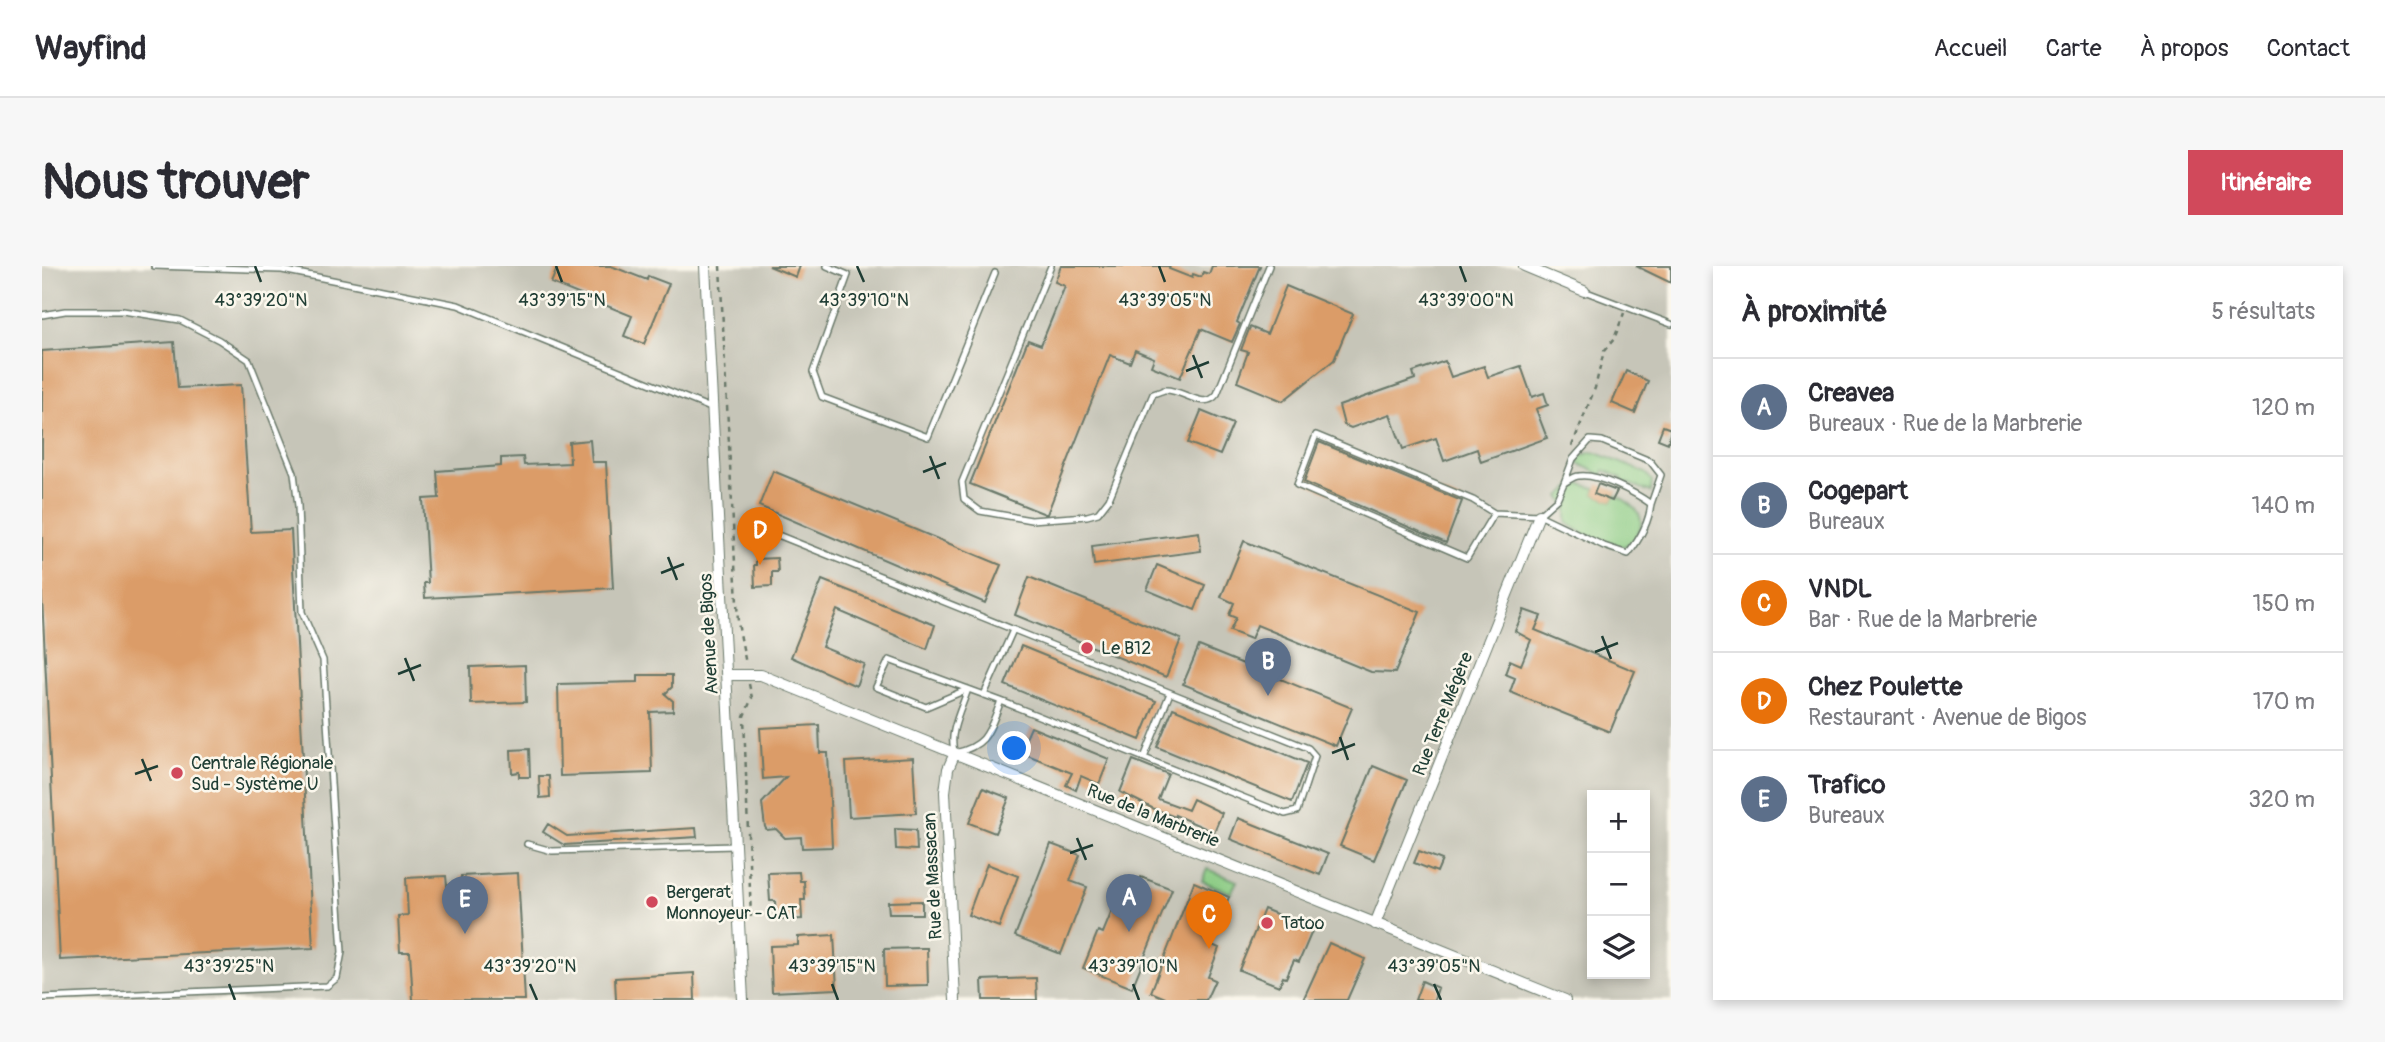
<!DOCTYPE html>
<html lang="fr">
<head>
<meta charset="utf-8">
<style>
  body { margin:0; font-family:Pangolin,sans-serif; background:#f7f7f7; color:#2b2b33 }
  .controls { position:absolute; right:21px; bottom:21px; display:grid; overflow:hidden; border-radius:0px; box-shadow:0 4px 10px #0003 }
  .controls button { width:63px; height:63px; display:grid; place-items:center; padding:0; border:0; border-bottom:2px solid #e1e1e2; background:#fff; color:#2b2b33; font:35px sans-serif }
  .you { position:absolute; left:973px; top:483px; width:24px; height:24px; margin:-18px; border:5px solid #fff; border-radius:50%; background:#1a73e8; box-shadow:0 0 0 10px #1a73e833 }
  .badge { display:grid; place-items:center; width:46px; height:46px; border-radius:50%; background:#d1495b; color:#fff; font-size:23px; font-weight:700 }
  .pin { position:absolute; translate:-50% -58px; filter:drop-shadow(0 2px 4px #0008) }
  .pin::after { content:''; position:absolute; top:37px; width:24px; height:21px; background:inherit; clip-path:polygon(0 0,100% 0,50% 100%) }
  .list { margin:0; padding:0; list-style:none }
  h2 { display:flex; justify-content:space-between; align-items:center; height:91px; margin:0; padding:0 28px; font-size:30px }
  h2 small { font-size:23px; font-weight:400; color:#7c7c81 }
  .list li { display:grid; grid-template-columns:46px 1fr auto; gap:21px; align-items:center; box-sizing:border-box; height:98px; padding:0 28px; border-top:2px solid #e1e1e2 }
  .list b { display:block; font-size:26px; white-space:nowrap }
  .list p { margin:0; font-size:23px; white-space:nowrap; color:#7c7c81 }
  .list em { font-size:23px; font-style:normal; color:#7c7c81 }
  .icon { flex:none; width:38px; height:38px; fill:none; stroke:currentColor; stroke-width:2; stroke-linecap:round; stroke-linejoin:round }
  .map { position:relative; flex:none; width:1629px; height:734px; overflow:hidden; border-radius:0px }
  header { display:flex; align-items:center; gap:42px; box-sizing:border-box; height:98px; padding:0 35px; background:#fff; border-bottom:2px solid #e1e1e2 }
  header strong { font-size:33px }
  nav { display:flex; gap:38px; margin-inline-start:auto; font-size:24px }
  .intro { display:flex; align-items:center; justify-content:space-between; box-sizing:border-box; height:168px; padding:0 42px }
  h1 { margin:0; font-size:49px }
  .button { padding:18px 32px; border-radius:0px; background:#d1495b; color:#fff; font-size:24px; font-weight:700 }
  main { display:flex; gap:42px; padding:0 42px }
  aside { flex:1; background:#fff; border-radius:0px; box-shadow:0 4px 10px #0003 }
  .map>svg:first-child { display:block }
</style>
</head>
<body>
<header>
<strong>Wayfind</strong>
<nav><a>Accueil</a><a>Carte</a><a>À propos</a><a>Contact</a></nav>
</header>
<div class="intro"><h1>Nous trouver</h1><a class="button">Itinéraire</a></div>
<main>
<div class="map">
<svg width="1629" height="734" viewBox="0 0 1629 734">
  <rect width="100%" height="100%" fill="#fbf7ec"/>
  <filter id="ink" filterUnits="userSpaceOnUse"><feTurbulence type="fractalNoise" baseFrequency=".0143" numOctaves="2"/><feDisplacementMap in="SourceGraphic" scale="14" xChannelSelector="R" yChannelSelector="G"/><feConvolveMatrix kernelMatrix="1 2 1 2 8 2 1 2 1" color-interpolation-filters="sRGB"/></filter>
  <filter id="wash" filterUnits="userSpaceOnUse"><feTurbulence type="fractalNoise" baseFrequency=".00686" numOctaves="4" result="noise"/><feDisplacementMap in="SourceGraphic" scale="28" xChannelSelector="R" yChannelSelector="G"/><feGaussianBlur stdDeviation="1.57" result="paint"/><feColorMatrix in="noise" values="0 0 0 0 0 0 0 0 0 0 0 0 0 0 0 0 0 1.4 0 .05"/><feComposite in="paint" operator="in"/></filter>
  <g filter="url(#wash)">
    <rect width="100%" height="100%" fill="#f3e6cc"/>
    <path fill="#c6c5b8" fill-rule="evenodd" d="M0,0H1629V734H0ZM1550,529H1603V708H1550Z"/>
    <path fill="#8acb83" stroke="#54845c" stroke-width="2" d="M1549,186L1555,187L1604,207L1610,215L1609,226L1579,215L1580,212L1562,204L1560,209L1535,197L1539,190Z
      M1534,217L1554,222L1552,228L1570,235L1573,229C1596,240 1610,255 1588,278C1567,288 1542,267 1525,257V243L1518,230Z
      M1165,603L1195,615L1189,627L1160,615Z"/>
    <g id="blocks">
      <path fill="#db9c67" d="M516,0H569L605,14L606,10L627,18L602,78L582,70L590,50L509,17Z
        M727,0H758L754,11Z
        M1019,0H1128L1127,3L1150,12L1151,8L1159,11L1161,6L1167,8L1170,0H1218L1195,56L1198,58L1190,76L1159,63L1138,112L1109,100L1112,92L1093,84L1088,97L1068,89L1005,248H1003L928,218L986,74L999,79L1023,20L1013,16Z
        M1594,0H1629V17Z
        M1244,20L1311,48L1292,94L1241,135L1195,116L1206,86L1199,84L1208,61L1225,68Z
        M132,76L136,122L199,119L209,266L249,264L271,682L18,694L0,331V85Z
        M1403,95L1409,111L1442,100L1446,111L1479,100L1490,131L1502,127L1506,139L1494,143L1505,172L1439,196L1435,183L1402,195L1394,172L1361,183L1348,148L1309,162L1302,159L1297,140L1373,113L1371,106Z
        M1584,105L1606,115L1593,147L1570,137Z
        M1159,145L1191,158L1178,189L1146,177Z
        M1621,160L1629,163L1626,177L1616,173Z
        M548,174L550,196H564L571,322L383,332L382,317H386L381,233L397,232L395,205L459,200V192L481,191L482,199L528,197L527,176Z
        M1277,176L1420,235L1404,277L1262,216Z
        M731,205L959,299L943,337L717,240Z
        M1556,218L1575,225L1570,235L1552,228Z
        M1157,266L1159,285L1052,299L1050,280Z
        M1202,275L1378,346L1353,407L1329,406L1215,359L1209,373L1188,365L1194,352L1187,349L1192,337L1179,331Z
        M735,292L736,306H730V320L713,321L712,299H714V293Z
        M1115,299L1163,319L1153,344L1105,324Z
        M987,311L1139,373L1124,411L973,349Z
        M780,314L893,359L885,383L795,344L780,381L822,398L814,420L749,391Z
        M1482,344L1499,350L1493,364L1593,405L1568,466L1468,426L1473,412L1463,408L1468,394L1479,399L1489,374L1473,365Z
        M979,380L1114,435L1098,474L963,419Z
        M1157,380L1310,442L1294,480L1141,418Z
        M483,399L484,436L429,438L428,401Z
        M596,409H630V421L623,428L631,435V445L608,446L610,507L518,510L516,418L596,416Z
        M1131,442L1265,497L1250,536L1115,481Z
        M777,459L778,487H786L790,581L760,582L759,571L743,572L734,563L725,564L723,561L720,537L744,511L721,513L718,462Z
        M989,461L1067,493L1057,518L1039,510L1034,524L1024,519L1030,507L978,486Z
        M487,483L488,511H477V506L470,507L469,484Z
        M871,492L874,547L807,551L804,496Z
        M1091,494L1126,508L1116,533L1146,544L1151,533L1180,547L1172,566L1133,549V551L1110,542L1078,526Z
        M1331,500L1365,514L1332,594L1298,580Z
        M497,510H507L508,531L498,532Z
        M941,522L967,532L953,567L927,557Z
        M1196,552L1286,588L1278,609L1188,573Z
        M506,558L525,570L654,562L655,571L522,579L501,566Z
        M853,563L874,564L875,584L854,583Z
        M1009,578L1038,589L1028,615L1045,621L1019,688L973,670Z
        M1377,585L1400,594L1395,606L1372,597Z
        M945,598L976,610L957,661L926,649Z
        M757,606L758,615H762L763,634H759L760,653L734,654L733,635H728L726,607Z
        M476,607L483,734H371L368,686H358L356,650L366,649L364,612L404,610L405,620L419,619V610Z
        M1084,611L1097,616L1099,611L1130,623L1090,722L1041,702L1056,665L1061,667Z
        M1152,616L1187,631L1168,678L1177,682L1166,711L1173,714L1164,734H1128L1109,726Z
        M880,635V648H847L846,636Z
        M1222,643L1271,663L1257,696L1252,694L1244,712L1241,711L1237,720L1197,704Z
        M792,669L795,723L730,726L728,680L756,679V671Z
        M1287,677L1323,693L1305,734H1261Z
        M880,682H885L886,719L843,720L842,683Z
        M652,707L653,734H574L573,712Z
        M994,712L995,734H941L940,714Z
        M1380,715L1396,722L1392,734H1373Z"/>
    </g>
  </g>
  <g filter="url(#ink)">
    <use href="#blocks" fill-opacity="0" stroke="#697869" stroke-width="2"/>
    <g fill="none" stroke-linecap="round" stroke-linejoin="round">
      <defs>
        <path id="lane" d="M112,0L240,4L416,39L671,143
          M785,0L806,9L771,106L780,131L886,171L953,7
          M1009,0L920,216L922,233L938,245L989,254L1045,250L1056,247L1067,233L1111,128C1114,127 1120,125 1122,124C1140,122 1162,146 1175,128L1227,0
          M1542,25L1629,58
          M0,49L23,45H81L138,54L177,74L207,94L252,207L256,240L260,346L281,394L300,686L295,712L285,720L0,732
          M1522,217L1531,193L1548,174L1560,175L1608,195L1619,209L1609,238
          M1452,247L1425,292L1255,219L1274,169L1431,234L1452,247L1497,249L1562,280L1586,288C1598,273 1607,257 1609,238C1594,227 1556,207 1537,210C1532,210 1526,215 1522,217L1515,233L1497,249
          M721,263L1266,482L1273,490L1255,545L1243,548L959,435L847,394L834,421L884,441L926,423
          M926,423C920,442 905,469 913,487C947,479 947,464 959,435
          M942,429L971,364
          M1102,492L1128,427
          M485,578L510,585L693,580"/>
        <path id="street" d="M663,0L701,734
          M1482,0L1542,25
          M685,409H719L1523,734
          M1333,658L1497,249
          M913,734L903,526L906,503L913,487"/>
      </defs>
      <use href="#lane" stroke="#697869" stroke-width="8"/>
      <use href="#street" stroke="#697869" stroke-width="12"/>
      <path stroke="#697869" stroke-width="2.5" stroke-dasharray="5 5" stroke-linecap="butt" d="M678,0L696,357L704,398
        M1530,180L1553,122L1562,85L1572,73L1582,47
        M707,418L710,432L702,450L709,654"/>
      <use href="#lane" stroke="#fff" stroke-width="5"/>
      <use href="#street" stroke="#fff" stroke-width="10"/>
    </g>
  </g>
  <path fill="none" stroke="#1f3d34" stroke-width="2.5" d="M213,0L219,16M514,0L520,16M815,0L822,16M1117,0L1123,16M1418,0L1424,16M1151,89L1160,112M1144,105L1167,96M888,190L897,213M881,206L904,197M626,291L635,314M619,307L642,298M1560,370L1569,393M1553,386L1576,377M363,392L372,415M356,408L379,399M1298,471L1306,494M1290,487L1313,478M100,493L109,515M93,508L116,500M1035,572L1044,594M1028,587L1051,579M187,718L193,734M488,718L495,734M790,718L796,734M1091,718L1097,734M1392,718L1399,734"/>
  <g fill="#d1495b" stroke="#fbf7ec" stroke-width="2.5">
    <circle cx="1045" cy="382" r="7"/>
    <circle cx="135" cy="507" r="7"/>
    <circle cx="610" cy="636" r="7"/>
    <circle cx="1225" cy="657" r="7"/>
  </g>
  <g text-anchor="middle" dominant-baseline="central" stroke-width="5" stroke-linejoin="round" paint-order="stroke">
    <g font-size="18" fill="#1f3d34" stroke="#fbf7ec">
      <text transform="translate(667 368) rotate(-93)">Avenue de Bigos</text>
      <text transform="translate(1401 448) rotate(-68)">Rue Terre Mégère</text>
      <text transform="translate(1111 550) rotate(22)">Rue de la Marbrerie</text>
      <text transform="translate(891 610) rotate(-93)">Rue de Massacan</text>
    </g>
    <g font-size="18" fill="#1f3d34" stroke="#fbf7ec" text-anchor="start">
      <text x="1059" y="382">Le B12</text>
      <text x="149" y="497">Centrale Régionale<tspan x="149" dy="21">Sud - Système U</tspan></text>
      <text x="624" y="626">Bergerat<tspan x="624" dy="21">Monnoyeur - CAT</tspan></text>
      <text x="1239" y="657">Tatoo</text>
    </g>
  </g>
  <g font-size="18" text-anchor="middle" fill="#1f3d34" stroke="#fbf7ec" stroke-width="5" stroke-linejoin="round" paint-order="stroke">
    <text x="219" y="40">43°39'20"N</text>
    <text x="520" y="40">43°39'15"N</text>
    <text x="822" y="40">43°39'10"N</text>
    <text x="1123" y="40">43°39'05"N</text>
    <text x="1424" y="40">43°39'00"N</text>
    <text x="187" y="706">43°39'25"N</text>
    <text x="488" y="706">43°39'20"N</text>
    <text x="790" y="706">43°39'15"N</text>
    <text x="1091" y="706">43°39'10"N</text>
    <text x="1392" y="706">43°39'05"N</text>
  </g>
</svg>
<div class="controls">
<button>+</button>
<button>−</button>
<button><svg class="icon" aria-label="layers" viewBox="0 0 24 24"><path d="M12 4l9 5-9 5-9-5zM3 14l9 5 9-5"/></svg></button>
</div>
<div class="you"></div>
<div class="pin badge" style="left:1087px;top:666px;background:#5c6f8a">A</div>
<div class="pin badge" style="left:1226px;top:430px;background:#5c6f8a">B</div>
<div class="pin badge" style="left:1167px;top:683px;background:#e8710a">C</div>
<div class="pin badge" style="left:718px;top:299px;background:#e8710a">D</div>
<div class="pin badge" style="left:423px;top:668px;background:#5c6f8a">E</div>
</div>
<aside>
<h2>À proximité<small>5 résultats</small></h2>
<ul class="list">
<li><span class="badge" style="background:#5c6f8a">A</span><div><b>Creavea</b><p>Bureaux · Rue de la Marbrerie</p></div><em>120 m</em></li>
<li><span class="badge" style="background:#5c6f8a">B</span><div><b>Cogepart</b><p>Bureaux</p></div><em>140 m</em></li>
<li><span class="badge" style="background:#e8710a">C</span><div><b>VNDL</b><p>Bar · Rue de la Marbrerie</p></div><em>150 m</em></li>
<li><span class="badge" style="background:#e8710a">D</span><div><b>Chez Poulette</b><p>Restaurant · Avenue de Bigos</p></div><em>170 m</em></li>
<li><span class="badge" style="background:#5c6f8a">E</span><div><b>Trafico</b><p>Bureaux</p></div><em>320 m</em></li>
</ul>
</aside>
</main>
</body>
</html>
